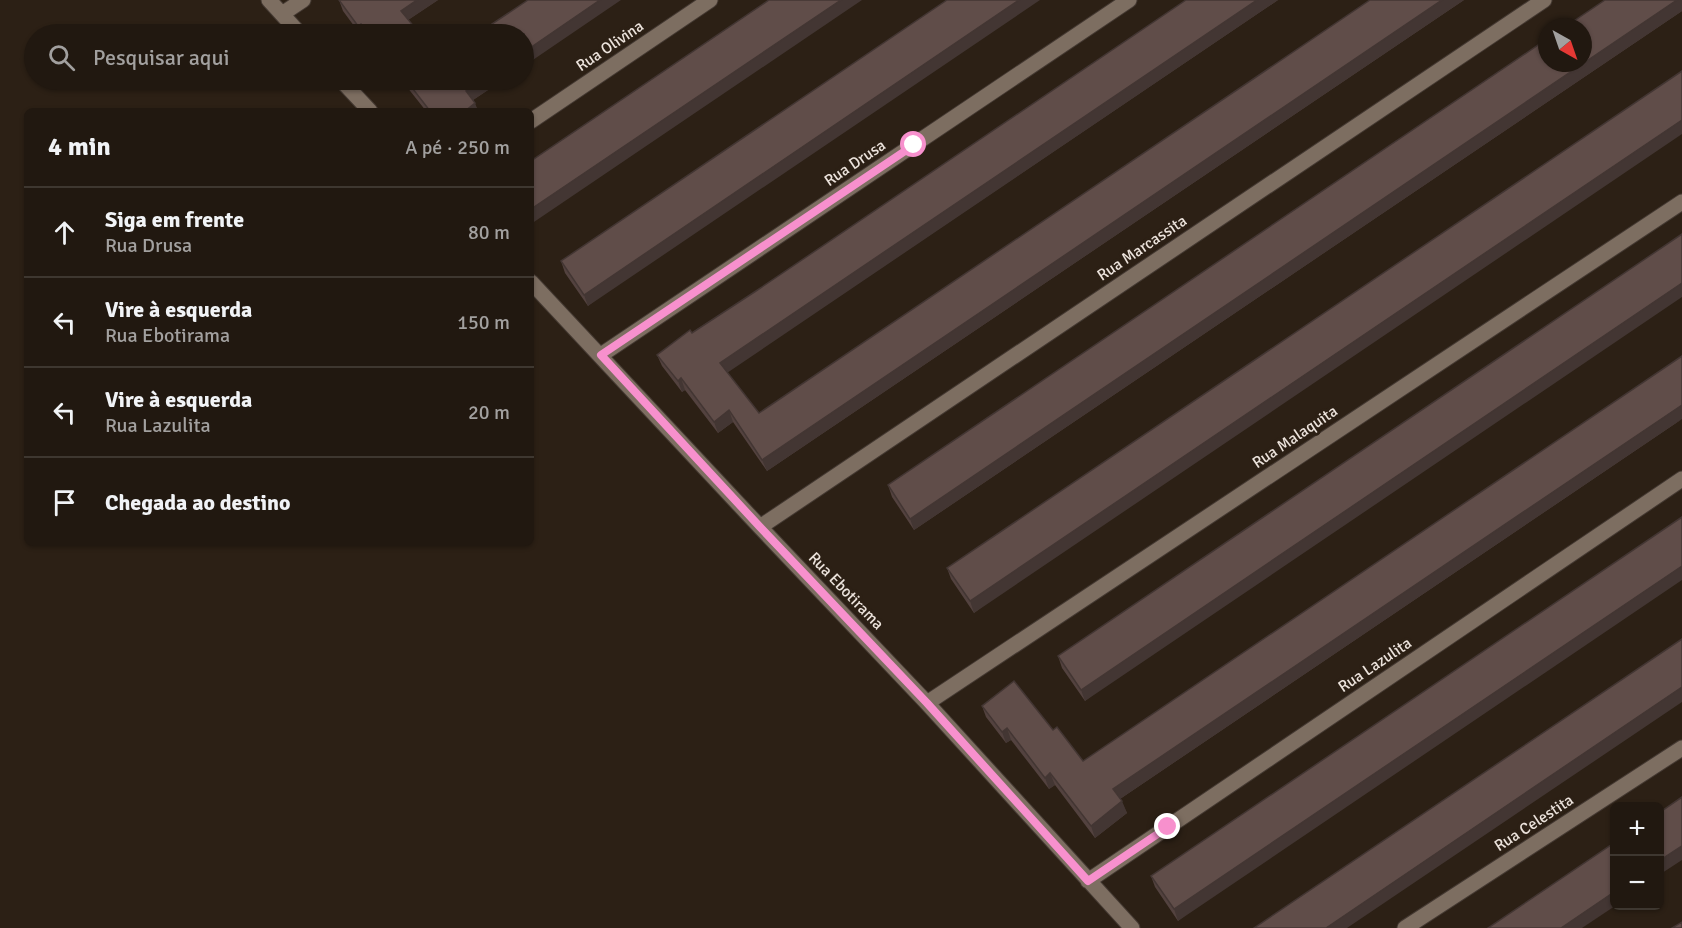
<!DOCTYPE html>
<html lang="pt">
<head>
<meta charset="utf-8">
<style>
  body { margin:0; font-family:Signika,sans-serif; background:#292119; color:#f1f3f6 }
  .controls { position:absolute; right:18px; bottom:18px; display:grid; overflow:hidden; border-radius:9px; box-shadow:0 2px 4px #0004 }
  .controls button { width:54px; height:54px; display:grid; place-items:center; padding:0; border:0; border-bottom:2px solid #3e3730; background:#211810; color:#f1f3f6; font:30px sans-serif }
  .compass { position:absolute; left:1538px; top:18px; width:54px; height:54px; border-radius:50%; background:#211810; box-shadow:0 2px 4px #0004; rotate:140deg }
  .stop { position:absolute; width:18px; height:18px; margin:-14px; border:4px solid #f790cd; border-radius:50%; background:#fff }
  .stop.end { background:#f790cd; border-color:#fff; box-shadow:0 2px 6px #0008 }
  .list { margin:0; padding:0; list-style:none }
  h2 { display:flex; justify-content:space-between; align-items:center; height:78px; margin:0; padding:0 24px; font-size:26px }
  h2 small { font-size:20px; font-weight:400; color:#a2a09f }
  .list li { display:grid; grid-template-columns:39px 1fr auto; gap:18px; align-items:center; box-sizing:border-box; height:90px; padding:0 24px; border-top:2px solid #3e3730 }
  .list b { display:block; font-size:22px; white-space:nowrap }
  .list p { margin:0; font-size:20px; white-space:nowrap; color:#a2a09f }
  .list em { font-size:20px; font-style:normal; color:#a2a09f }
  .icon { flex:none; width:33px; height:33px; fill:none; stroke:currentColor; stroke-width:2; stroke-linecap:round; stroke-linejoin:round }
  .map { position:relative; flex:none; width:1682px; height:928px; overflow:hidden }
  .search { position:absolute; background:#211810; box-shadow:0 2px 4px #0004; left:24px; top:24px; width:510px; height:66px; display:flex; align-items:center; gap:15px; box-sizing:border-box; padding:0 21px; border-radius:33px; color:#a2a09f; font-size:22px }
  .panel { position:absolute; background:#211810; box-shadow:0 2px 4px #0004; left:24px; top:108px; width:510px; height:438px; border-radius:9px }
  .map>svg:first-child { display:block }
</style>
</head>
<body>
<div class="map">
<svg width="1682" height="928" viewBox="0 0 1682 928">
  <rect width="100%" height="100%" fill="#2c2015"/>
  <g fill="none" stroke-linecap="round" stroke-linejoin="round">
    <defs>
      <path id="minor" d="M269,0L300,34
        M282,14L303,0
        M341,80L370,111
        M531,121L710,0
        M531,282L760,527L927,703L1132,928
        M601,355L1129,0
        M760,527L1544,0
        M927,703L1682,202
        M1088,881L1682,479
        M1405,928L1682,748"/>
    </defs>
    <use href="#minor" stroke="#443932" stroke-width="17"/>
    <use href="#minor" stroke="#7d6e61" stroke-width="15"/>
  </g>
  <path fill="#53423f" d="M339,0H438L408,20L420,34H360L343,11Z
    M947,0L588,306L565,273L561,261Z
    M1186,0H1278L727,372L759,413L1370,0H1464L767,471L733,422L718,433L685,390L682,392L662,366L657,355L756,291Z
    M1682,0V11L914,530L892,497L888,485Z
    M1682,71L974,613L951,579L947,568Z
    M398,80H503L473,100L478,111H426L407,87L405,88Z
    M1682,234L1085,701L1062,668L1058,656Z
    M1682,419L1120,799L1127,813L1095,838L1055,785L1049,789L1011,740L1006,743L986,717L982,706L1053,730L1083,761Z
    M1682,517L1178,921L1155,887L1151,876Z"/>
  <path fill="#433633" d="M417,0H438L405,22L401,11Z
    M600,0H621L524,66V52Z
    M841,0H862L531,224V209Z
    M1019,0H1040L588,306L584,295Z
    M1257,0H1278L724,375L720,363Z
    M1442,0H1464L767,471L762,460Z
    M1677,0H1682V11L914,530L910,519Z
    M361,24L365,34H362L358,26Z
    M402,80H405L407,87L405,88Z
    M482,80H503L470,102L466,91Z
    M475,103L478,111H465Z
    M1682,120V134L974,613L970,601Z
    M1682,283V297L1085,701L1081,690Z
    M681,378L685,390L682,392L678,381Z
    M1682,405V419L1117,801L1113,789Z
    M729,410L733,422L718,433L714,422Z
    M1682,566V580L1178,921L1174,909Z
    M1682,687V702L1347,928H1326Z
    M1007,728L1011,740L1006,743L1002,732Z
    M1050,773L1055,785L1049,789L1045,778Z
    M1122,801L1127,813L1095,838L1091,826Z
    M1682,846V860L1659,875V861Z
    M1614,892L1615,906L1582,928H1561Z"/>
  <path fill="#604d49" stroke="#433633" stroke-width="1.5" d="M339,0H417L401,11L420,34H369L361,24L358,26Z
    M528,0H600L524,52V34H477Z
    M769,0H841L531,209V161Z
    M947,0H1019L584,295L561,261Z
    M1186,0H1257L720,363L759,413L1370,0H1442L762,460L729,410L714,422L681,378L678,381L657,355L690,330L692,333L756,291Z
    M1605,0H1677L910,519L888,485L1547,39V63H1583V27H1565Z
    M1682,71V120L970,601L947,568Z
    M406,80H482L466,91L475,103L465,111H430Z
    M1682,234V283L1081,690L1058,656Z
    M1682,356V405L1113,789L1122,801L1091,826L1050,773L1045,778L1007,728L1002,732L982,706L1014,681L1053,730L1057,727L1083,761Z
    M1682,517V566L1174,909L1151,876Z
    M1682,639V687L1326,928H1254Z
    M1682,797V846L1659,861V813Z
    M1614,843V892L1561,928H1488Z
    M1682,922V928H1672Z"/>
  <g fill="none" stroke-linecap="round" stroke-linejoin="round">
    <path stroke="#f790cd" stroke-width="8" d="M914,145L601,355L760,527L927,703L1088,881L1168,827"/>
  </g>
  <g text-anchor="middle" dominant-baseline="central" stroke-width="6" stroke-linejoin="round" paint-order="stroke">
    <g font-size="16" fill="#ece3dc" stroke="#2c2015">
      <text transform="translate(610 46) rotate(-34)">Rua Olivina</text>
      <text transform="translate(855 163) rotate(-34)">Rua Drusa</text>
      <text transform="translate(1142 248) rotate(-34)">Rua Marcassita</text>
      <text transform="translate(1295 437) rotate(-34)">Rua Malaquita</text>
      <text transform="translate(846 591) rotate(46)">Rua Ebotirama</text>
      <text transform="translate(1375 665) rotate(-34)">Rua Lazulita</text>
      <text transform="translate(1534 823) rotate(-33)">Rua Celestita</text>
    </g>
  </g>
</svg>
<div class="controls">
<button>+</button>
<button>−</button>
</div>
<svg class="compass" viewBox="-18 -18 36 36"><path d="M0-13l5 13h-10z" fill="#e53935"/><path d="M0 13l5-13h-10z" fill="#a2a09f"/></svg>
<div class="stop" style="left:914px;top:145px"></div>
<div class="stop end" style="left:1168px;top:827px"></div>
<div class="search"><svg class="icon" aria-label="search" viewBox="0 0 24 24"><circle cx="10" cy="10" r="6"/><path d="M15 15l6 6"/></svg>Pesquisar aqui</div>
<section class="panel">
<h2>4 min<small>A pé · 250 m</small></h2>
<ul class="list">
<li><svg class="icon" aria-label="ahead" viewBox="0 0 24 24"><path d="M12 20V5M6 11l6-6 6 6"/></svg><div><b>Siga em frente</b><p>Rua Drusa</p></div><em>80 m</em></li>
<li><svg class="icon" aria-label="left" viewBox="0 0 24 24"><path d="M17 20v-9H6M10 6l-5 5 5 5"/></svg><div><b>Vire à esquerda</b><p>Rua Ebotirama</p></div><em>150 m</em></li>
<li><svg class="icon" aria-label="left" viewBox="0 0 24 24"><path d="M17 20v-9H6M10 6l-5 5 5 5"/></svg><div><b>Vire à esquerda</b><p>Rua Lazulita</p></div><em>20 m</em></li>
<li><svg class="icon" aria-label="arrive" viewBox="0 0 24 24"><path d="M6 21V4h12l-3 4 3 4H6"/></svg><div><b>Chegada ao destino</b></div></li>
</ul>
</section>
</div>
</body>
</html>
